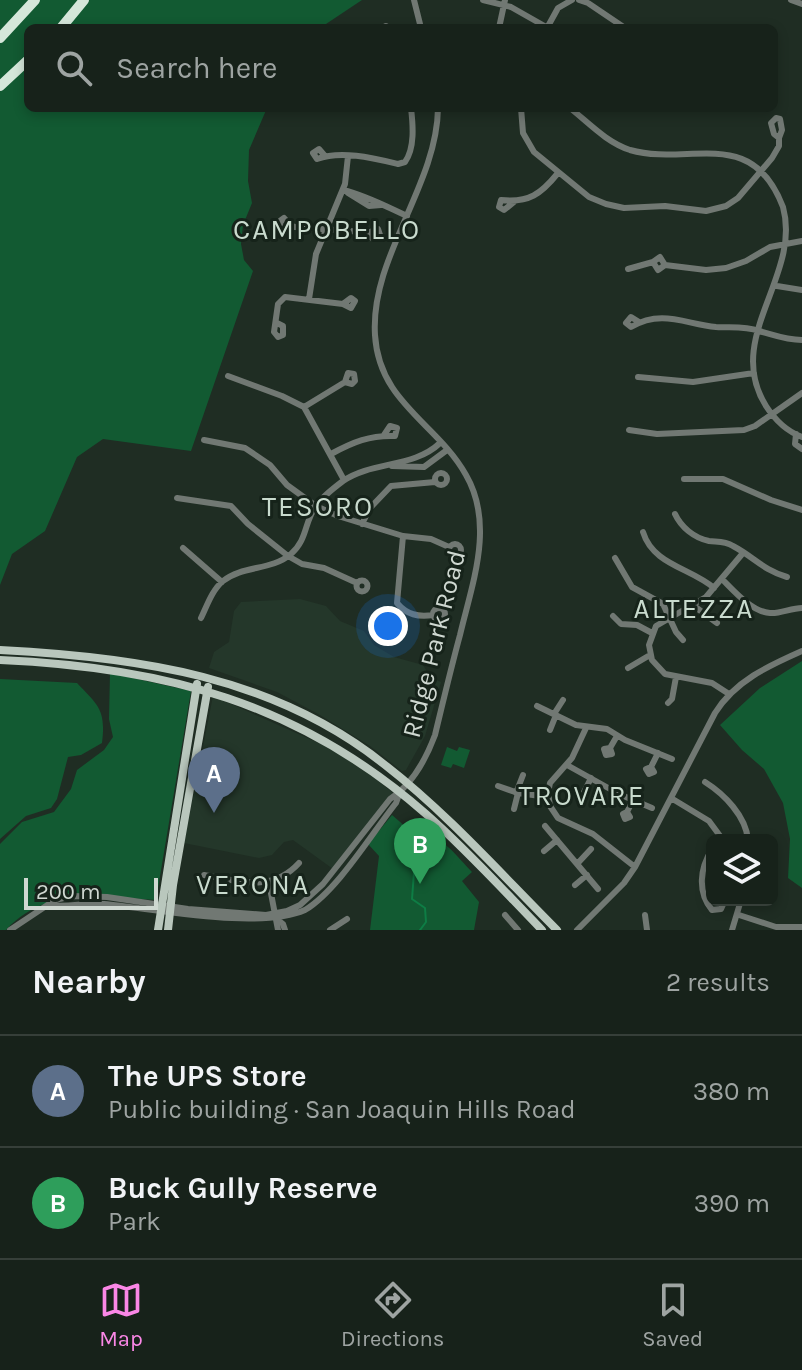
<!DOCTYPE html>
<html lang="en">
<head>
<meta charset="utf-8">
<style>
  body { margin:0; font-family:Karla,sans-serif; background:#202a23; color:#f1f3f6 }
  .controls { position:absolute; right:24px; bottom:24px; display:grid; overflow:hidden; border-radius:12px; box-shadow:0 4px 12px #0003 }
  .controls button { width:72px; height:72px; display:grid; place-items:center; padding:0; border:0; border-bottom:2px solid #363f39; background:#17221a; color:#f1f3f6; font:40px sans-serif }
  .scale { position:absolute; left:24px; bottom:20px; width:134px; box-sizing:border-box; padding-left:8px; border:4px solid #cfd8d1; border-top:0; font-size:22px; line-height:28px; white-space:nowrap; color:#cfd8d1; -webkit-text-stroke:6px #16231a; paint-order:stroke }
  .you { position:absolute; left:388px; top:626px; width:28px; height:28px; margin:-20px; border:6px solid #fff; border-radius:50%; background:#1a73e8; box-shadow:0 0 0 12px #1a73e833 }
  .badge { display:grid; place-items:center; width:52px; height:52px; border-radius:50%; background:#fa87e6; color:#fff; font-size:26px; font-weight:700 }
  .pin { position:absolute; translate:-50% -66px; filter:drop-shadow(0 2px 4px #0008) }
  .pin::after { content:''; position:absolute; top:42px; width:28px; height:24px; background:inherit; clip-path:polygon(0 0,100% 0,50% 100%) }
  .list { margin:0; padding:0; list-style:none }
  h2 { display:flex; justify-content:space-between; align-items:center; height:104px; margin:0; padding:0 32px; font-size:34px }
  h2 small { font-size:26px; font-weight:400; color:#9ea4a2 }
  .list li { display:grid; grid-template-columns:52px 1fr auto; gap:24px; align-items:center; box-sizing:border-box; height:112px; padding:0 32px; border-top:2px solid #363f39 }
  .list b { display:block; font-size:30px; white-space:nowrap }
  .list p { margin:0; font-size:26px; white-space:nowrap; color:#9ea4a2 }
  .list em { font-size:26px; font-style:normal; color:#9ea4a2 }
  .icon { flex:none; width:44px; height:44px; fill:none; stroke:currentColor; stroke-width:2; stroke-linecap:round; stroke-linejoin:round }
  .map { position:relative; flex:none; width:802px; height:930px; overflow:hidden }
  .search { position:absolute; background:#17221a; box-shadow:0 4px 12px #0003; left:24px; right:24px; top:24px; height:88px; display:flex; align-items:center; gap:20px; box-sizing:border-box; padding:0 28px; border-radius:12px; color:#9ea4a2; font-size:30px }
  .sheet { height:328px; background:#17221a }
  nav { display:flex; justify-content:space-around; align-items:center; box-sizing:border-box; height:112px; border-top:2px solid #363f39; background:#17221a; font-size:22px; color:#9ea4a2 }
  nav a { display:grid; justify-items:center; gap:4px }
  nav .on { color:#fa87e6 }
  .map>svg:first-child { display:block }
</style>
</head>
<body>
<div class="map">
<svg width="802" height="930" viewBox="0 0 802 930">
  <rect width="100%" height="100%" fill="#1f2d23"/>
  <path fill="#24372a" d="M300,599L326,606L340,621L364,631L374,645L394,657L423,665L431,678L441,682L425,736L406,770L402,771L370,746L320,715L277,692L209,668L214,652L229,642L234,611L241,602Z
    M213,696L348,756L393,793L333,869L293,840L284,842L272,855L259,858L184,843Z"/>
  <path fill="#125a32" d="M0,0H362L320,28H28V108H267L249,150L248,181L252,203L243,225L241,244L244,260L253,271L191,451L103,439L77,457L45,531L12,554L0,585Z
    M802,661V888L788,878L790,839L783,803L764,769L742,750L720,725L760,688Z
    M110,673L191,691L156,900C103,897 46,886 6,930H0V844L22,822L54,812L71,789L77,770L104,750L113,737L109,719Z
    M0,679L77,683C99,706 106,710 102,743L81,755L68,757L57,799L51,808L26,816L0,839Z
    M447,747L457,751L459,747L470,750L464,768L453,764L451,768L441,765Z
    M392,815L414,834C439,830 456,856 472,872L462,881L479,902L474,930H370L379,856L368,844Z"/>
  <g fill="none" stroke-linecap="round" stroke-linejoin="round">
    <path stroke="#0e7d45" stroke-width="2" d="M415,859L412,899L425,908L426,922L420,930"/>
    <path stroke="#717873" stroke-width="6" d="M414,0L421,28
      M483,0L511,7L548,28
      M579,0L588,3L625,28
      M791,0L802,4
      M382,28L386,26L389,28
      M499,28L505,0
      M547,28L558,8L572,0
      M521,108L523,133L534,152L589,197L606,204L624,208L665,206L706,211L726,206L738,198L772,158L779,146V138L774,134L771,123L776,118L780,119L782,130L779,138
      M570,108C589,123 606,142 630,150C689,167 751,124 783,207C802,276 723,338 766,406C775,420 786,431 802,437
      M325,156L319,149L313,153L317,159C341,150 373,158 398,164L405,162C415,148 413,125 411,108
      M343,190C367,196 385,206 407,216
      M348,193L369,206L381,205
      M514,202L504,210L499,207L501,200C529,203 541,194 558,173
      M291,226L281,227L280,221L284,218L291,226L295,227L363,232L372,238L380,235L378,229L367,233
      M665,265L660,257L653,262L658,270L665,265L706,270L726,268L746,261L770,247L802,241
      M628,269L653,262
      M777,286L802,290
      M309,299L316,254L345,184L348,156
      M639,322L631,317L626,323L631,327C662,309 685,324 716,327C731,328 745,326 759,331C774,335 786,340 802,340
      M277,323L283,326V335L278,337L274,332L278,304L285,297L343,304L351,308L355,301L351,298L343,304
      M228,376L282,396L304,407L344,480
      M638,377L693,382L754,373
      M304,407L345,382L348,373L354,374L355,381L352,384L345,382
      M629,430L657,434L744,430L755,426L802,393
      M796,434L795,444L802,449
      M204,440L245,448L270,465L287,485L316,506L338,516L403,536L431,539L449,547
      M331,454C353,442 370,435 395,436L397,428L390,426L384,435
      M392,466L424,467L447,450
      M435 479a6 6 0 1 1 12 0a6 6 0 1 1-12 0Z
      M684,479H723L771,500L802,510
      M177,498L231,506L248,524L288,556L302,564L324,568L357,583
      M675,514C681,527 694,538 709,541C718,542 725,541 733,546C754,557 763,570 787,577
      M362,524L370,508L391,486L435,482
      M643,532C653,565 691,568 714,588
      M403,536L397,603C407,615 418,617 433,615
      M449 550a6 6 0 1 1 12 0a6 6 0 1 1-12 0Z
      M183,548L222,582
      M615,558L632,587L663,604L676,632L683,640
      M722,579C734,591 752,612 770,613C780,614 791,608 802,608
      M356.5 586a5.5 5.5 0 1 1 11 0a5.5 5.5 0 1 1-11 0Z
      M694,606L717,623
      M433 614a6 6 0 1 1 12 0a6 6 0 1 1-12 0Z
      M613,616L621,624L637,625L652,633
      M201,618C207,606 212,590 223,581C243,565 271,571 291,554C308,539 304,522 316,506C322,497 335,487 343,481C372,461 414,468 440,443
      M628,668L650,655
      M729,694L712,683L665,674L652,660L649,645L656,626L706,597L743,553
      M668,703L672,699L676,677
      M537,706L576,725L607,729L625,740L672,759
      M554,714L563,700
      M586,728L572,758L550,783L548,793L550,806L558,818L593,834L635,867
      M550,730L556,715
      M610,748L604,749L606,755L612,754L610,748L617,736
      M567,765L619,794L652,808
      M651,767L654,772L649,774L646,769L651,767L658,753
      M705,782C724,794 746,816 748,840
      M498,786L518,793L548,797
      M584,792L591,778
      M516,793L523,775
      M671,798L709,821L723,840
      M514,809L518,793
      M627,812L623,814L625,819L630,817L627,812L633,800
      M545,826L598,889
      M712,849C700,868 697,892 712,910L721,909L725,900
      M544,851L557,840
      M577,864L591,849
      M204,875C238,881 272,893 299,863
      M269,883L278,930
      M575,885L587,875
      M49,905C67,908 86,902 104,904C157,909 259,930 305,910C337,891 372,833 396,803L400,792
      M505,915L518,930
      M645,915L647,930
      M739,915L776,927H802
      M278,920L283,924L285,930
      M10,930L55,900L72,896L107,897L188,909L266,915L287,911L300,905L323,884L390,799C412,785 426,759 435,735C443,702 451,668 460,635C472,584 495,525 466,475C437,423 379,403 375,335C370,257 437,186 438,108
      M330,930L347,919
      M577,930L624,883L635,867L715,713C735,681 768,666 802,651
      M732,930L741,900"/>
    <path stroke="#b9c7bd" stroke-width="8" d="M0,650C138,657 274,676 385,765C448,814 501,874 557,930
      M0,660C164,667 300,703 426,814C467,850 504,891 542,930
      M158,930L197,684
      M168,930L173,885L208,687"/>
    <path stroke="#d5e7da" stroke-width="10" d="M61,28L84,0
      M0,38L35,0
      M0,86L28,60"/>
  </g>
  <g text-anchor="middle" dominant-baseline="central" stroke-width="6" stroke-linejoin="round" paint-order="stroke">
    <g font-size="26" fill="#cfd8d1" stroke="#16231a">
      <text transform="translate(434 644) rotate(-76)">Ridge Park Road</text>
    </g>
    <g font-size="28" letter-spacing="2" fill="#c9dbce" stroke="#16231a">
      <text x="327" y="229">CAMPOBELLO</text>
      <text x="318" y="506">TESORO</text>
      <text x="694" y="608">ALTEZZA</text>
      <text x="582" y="795">TROVARE</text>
      <text x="253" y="884">VERONA</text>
    </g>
  </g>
</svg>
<div class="controls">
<button><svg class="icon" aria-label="layers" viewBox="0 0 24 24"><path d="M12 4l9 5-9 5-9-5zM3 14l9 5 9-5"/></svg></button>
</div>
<div class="scale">200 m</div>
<div class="you"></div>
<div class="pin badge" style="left:214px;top:813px;background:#5c6f8a">A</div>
<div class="pin badge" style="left:420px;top:884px;background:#2e9e5b">B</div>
<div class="search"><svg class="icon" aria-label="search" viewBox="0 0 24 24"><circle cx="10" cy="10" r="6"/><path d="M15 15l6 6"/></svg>Search here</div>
</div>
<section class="sheet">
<h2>Nearby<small>2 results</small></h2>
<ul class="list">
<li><span class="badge" style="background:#5c6f8a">A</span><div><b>The UPS Store</b><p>Public building · San Joaquin Hills Road</p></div><em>380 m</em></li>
<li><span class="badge" style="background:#2e9e5b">B</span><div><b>Buck Gully Reserve</b><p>Park</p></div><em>390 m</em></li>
</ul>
</section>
<nav>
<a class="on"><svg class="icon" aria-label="map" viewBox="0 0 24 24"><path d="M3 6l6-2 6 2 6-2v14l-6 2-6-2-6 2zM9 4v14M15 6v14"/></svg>Map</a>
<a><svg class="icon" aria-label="directions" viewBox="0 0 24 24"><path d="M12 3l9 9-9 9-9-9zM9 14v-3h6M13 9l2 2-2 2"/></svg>Directions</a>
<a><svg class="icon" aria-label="saved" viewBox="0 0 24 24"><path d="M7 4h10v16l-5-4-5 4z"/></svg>Saved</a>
</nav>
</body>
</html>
